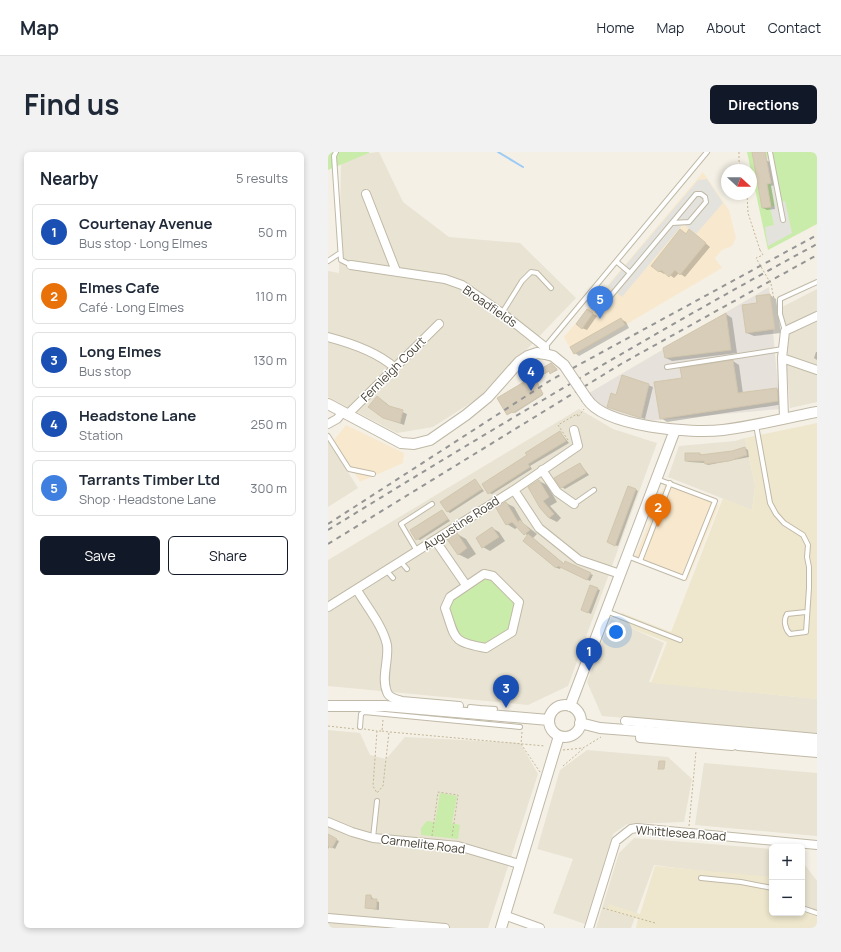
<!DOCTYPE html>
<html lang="en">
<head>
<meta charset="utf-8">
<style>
  body { margin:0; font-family:Manrope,sans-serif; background:#f2f2f3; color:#1f2937 }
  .controls { position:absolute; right:12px; bottom:12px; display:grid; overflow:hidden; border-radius:6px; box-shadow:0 2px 6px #0003 }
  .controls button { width:36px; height:36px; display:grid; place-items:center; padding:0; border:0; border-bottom:1px solid #e0e1e3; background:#fff; color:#1f2937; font:20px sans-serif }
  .compass { position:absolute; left:393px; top:12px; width:36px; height:36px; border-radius:50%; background:#fff; box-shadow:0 2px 6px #0003; rotate:111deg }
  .you { position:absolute; left:288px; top:480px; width:14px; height:14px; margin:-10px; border:3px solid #fff; border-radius:50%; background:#1a73e8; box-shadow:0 0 0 6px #1a73e833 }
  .badge { display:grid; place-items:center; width:26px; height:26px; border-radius:50%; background:#111827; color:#fff; font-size:13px; font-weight:700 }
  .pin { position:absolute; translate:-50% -33px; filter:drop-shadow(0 1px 2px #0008) }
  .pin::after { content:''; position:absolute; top:21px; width:14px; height:12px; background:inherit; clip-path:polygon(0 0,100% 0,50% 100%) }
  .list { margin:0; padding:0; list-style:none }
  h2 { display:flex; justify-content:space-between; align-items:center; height:52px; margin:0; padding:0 16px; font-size:17px }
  h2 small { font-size:13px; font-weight:400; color:#747a83 }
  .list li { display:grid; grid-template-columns:26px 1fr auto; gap:12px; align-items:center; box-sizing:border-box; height:56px; margin:0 8px 8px; padding:0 8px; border:1px solid #e0e1e3; border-radius:6px }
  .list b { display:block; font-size:15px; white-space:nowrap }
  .list p { margin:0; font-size:13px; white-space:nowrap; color:#747a83 }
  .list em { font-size:13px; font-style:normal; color:#747a83 }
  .actions { display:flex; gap:8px; padding:12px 16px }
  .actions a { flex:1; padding:9px 0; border:1px solid #111827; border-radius:6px; text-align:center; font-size:14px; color:#111827 }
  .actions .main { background:#111827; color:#fff }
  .map { position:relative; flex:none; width:489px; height:776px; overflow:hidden; border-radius:6px }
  header { display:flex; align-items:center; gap:24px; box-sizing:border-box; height:56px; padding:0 20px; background:#fff; border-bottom:1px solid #e0e1e3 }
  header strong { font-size:19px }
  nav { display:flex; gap:22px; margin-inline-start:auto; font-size:14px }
  .intro { display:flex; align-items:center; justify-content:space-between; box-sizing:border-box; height:96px; padding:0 24px }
  h1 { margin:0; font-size:28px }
  .button { padding:10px 18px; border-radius:6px; background:#111827; color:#fff; font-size:14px; font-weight:700 }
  main { display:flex; gap:24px; padding:0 24px }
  aside { flex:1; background:#fff; border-radius:6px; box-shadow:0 2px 6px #0003 }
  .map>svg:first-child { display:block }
</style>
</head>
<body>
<header>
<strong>Map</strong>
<nav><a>Home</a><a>Map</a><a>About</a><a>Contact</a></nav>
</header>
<div class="intro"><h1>Find us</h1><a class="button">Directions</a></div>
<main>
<aside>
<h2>Nearby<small>5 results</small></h2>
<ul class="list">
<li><span class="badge" style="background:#1a4fb4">1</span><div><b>Courtenay Avenue</b><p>Bus stop · Long Elmes</p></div><em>50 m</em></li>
<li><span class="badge" style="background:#e8710a">2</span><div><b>Elmes Cafe</b><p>Café · Long Elmes</p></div><em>110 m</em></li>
<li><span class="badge" style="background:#1a4fb4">3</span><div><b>Long Elmes</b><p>Bus stop</p></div><em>130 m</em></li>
<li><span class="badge" style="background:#1a4fb4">4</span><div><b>Headstone Lane</b><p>Station</p></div><em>250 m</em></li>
<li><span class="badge" style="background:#3f7fe0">5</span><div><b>Tarrants Timber Ltd</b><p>Shop · Headstone Lane</p></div><em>300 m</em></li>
</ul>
<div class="actions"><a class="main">Save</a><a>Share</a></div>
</aside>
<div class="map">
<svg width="489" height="776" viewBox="0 0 489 776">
  <rect width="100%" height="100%" fill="#f4f0e5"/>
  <path fill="#e8e3d2" d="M51,0L75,50L121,85L192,91L248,146L155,243L105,275L69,281L0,245V119L11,121L13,12L41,1Z
    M489,137V250L462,256L454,155Z
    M251,257L285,277L329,291L240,534L200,553L0,534V408Z
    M417,286L427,334L424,358L340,325L351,294L407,289Z
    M0,288L30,336L0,355Z
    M283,467L336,491L321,530L489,547V583L274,564L259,530Z
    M0,578L32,581L42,603L58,607L77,585L192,591L210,622L160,776H0Z
    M259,598L340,605L364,627L356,670L299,672L285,682L257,772L225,761L245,707L209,697L232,618Z
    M376,611L489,621V684L367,673Z
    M306,686L444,697V728L326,713L303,776H268L291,701Z
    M474,709L489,729V758L478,756L474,752Z"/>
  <path fill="#f8e9ce" d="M375,20L401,58L408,86L404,94L394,98L387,106L394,116L246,203L236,185Z
    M18,273L76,301L75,311L32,330L6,288Z
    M337,332L391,353L359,429L306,407Z"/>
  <path fill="#e6e1da" d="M441,135L452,257L319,269L274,256L261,241Z"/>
  <path fill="#eee7cd" d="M489,271V547L323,531L339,490L290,471L294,461L343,480L395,346L424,358L427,334L417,286Z
    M327,714L444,725V761H474V754L489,758V776H308L310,767L279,758L281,752L312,762Z"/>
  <path fill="#caecaa" d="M0,0H41V1L0,18Z
    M419,0H489V72L440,98Z
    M159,424L188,450L183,476L160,492L132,487L120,449Z
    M112,641L129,644L124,671L132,673L130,687L93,683V676L99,669L107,670Z"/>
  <path fill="#e4e2dd" d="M443,4L452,50L457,49L464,81L440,94L437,75L446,73L442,55L447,54L438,6Z
    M379,27L395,51L368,82L355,72L294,145L280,134L370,28Z"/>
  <path fill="#0003" d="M425,0H436L438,8L443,11L447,33L443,34L447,57L439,58L435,56Z
    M353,78L359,82L366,81L382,95L357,125L351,121L346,126L338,120L336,122L331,119Z
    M442,143L448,147L453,181L426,184L419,181L430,152Z
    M264,161L269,164L259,178L254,176Z
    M398,162L404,166L409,201L344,209L338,206Z
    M293,167L298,170L301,176L251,204L247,201Z
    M488,200H489V208L486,206Z
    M405,209L411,213L415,242L449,237L455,241L456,252L339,270L333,266L355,227Z
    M224,213L230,218L224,221L222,219L213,224L211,220Z
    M207,226L215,243L187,261L186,260L180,262Z
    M320,233L325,235L317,267L285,257L289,244Z
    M54,248L63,255L79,262L76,273L55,265Z
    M232,280L241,291L202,314L204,317L164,342L161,341L200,304Z
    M417,296L420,298L421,305L380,313L377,311L361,310L358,309L372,302L375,304L404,300Z
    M252,312L261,323L237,337L234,335Z
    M147,329L156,339L122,361L119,359Z
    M211,329L219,333L229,350L222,354L233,366L229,370L221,366L212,356Z
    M307,337L310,339L290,394L283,392Z
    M178,351L186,355L195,371L209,382L205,386L236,412L265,423L262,429L233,415L232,417L229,416L196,389L200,384L190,375L187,377L179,372L169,356Z
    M114,359L122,369L92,388L89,387Z
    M164,376L171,380L177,389L162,399L155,395Z
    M129,382L138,387L148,402L140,407L130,402Z
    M269,437L272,438L263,462L257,459Z
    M0,684L11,689L7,697L2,694L0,697Z
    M39,744H43L46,748L51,750V758L38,756Z"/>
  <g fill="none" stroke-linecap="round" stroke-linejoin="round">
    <path stroke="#9bcbf6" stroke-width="2" d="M170,0L195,15"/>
  </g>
  <path fill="#d7cdb9" stroke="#d2c6ac" d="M424,0H437L443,31L439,32L443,55L434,56Z
    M352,77L358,82L361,77L378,91L352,123L347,118L341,125L333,118L331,120L323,114Z
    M442,142L447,177L418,181L414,153L429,151L428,144Z
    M259,157L265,161L254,177L248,172Z
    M398,161L403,198L337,206L335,196Z
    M293,166L297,173L246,202L242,195Z
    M405,208L410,241L449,236L450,249L332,267L326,230L354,226L352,216Z
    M223,211L229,217L222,222L221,219L212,224L209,219Z
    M294,223L321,232L313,266L279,255L283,241L288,243Z
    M206,224L215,242L185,261L184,260L179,263L169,246Z
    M49,244L61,254L75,258L72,271L55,266L40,255Z
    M232,279L238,289L200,312L202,315L160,342L154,332L199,303L197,301Z
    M417,295L419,303L401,309L377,312L376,309H357V301H372V303L404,299Z
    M252,311L258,321L233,336L226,326Z
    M147,327L154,337L119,360L112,350Z
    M211,328L221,345L215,349L226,362L221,366L212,356L200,335Z
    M300,334L308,337L287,394L279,390Z
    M178,350L190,370L192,368L202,378L196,383L184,370L178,373L168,356Z
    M114,358L120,367L88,388L82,378Z
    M164,375L171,385L154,396L148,386Z
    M129,381L139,396L130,403L119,387Z
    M200,382L236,412L237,409L263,421L259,428L230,414L228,416L195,389Z
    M262,433L270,436L260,461L253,458Z
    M331,609H337L336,617H330Z
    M0,682L9,687L4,696L0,694Z
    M38,743H43V747H49L48,757L37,756Z"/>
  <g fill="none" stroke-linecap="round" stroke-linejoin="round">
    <defs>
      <path id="service" d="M8,0L6,4L13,108L23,113
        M442,0L455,68
        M0,109L12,101
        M302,121L368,42H373L377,45L378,50L361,70L344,71
        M270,159L302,121L289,110
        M174,161L194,129L203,120L209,121L223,136
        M457,179L452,162V147L489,130
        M217,195L379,0
        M339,215L455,197
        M428,273L442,351L448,362L456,371L475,383L480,393L479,405L481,415V436L478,480L462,482C457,477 455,468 459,462L478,460
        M0,284L21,317L45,322
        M246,352L266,338
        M89,399L73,372L104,352
        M299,404L356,426L387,349L329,327
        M312,409L342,331
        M73,410L79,417
        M59,419L65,426
        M278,459L352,488
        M142,555L152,556
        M152,561V556L167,557
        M32,575L33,562L36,560L192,575
        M45,686L49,649
        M373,726L413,730L444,736
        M474,756L489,761"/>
      <path id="minor" d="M38,42L68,119
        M23,113L117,127L134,133L174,161L217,195V202
        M0,185C23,191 49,200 66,215
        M454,206L489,218
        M19,263L111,172
        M456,266L454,206L457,179L489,164
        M0,272L9,267L15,260
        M214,318L229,340L246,352
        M186,338L211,376L251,408L292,422
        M107,388L138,433
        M156,422L165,424L191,450L184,480L158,496C123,490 128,487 117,456L122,445Z
        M29,438C39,455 55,474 59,493C61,508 53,526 59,540C61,546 68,547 74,549V555
        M0,455L186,338L250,294L246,278
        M74,549L131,554
        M297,569L489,586
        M312,575V586L404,594
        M410,594L489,601
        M0,670L24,680L45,686L130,694L191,712
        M176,763L212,776
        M0,766L117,776
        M261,776L288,689L303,677L309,676L489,693"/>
      <path id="tertiary" d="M259,247C277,275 364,282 395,278C427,274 458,266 489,260
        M0,252L73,291L86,292L102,288L138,263L160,245L191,210L200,204L209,201L217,202L225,204L236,213
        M221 569a16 16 0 1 1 32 0a16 16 0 1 1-32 0Z
        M0,554H57L221,568
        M242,554L347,278
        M252,571L272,576L489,593
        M173,776L231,584"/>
    </defs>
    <use href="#service" stroke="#c0b9a7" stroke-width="6"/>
    <use href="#minor" stroke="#c0b9a7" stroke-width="10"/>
    <use href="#tertiary" stroke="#c0b9a7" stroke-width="12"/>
    <path stroke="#c3b696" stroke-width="1" stroke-dasharray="2 2" stroke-linecap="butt" d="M411,0V9L414,18
      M419,42L420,61L432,98
      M443,132L446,147
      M240,288L230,273L249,262L250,265L256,257
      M0,574L27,577
      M36,577L49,579
      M54,579L61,580L55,634L49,641L45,634L49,579H54L55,568
      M62,580L217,594
      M194,580L193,592L212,620
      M235,598L255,596L273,585
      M235,614L256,596
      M361,674L368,599
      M104,684L110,640L130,643L124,685
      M275,756L327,771"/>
    <use href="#service" stroke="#fff" stroke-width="4"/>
    <use href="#minor" stroke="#fff" stroke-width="8"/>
    <use href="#tertiary" stroke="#fff" stroke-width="10"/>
    <path stroke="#959595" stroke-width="2" stroke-dasharray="5 5" stroke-linecap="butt" d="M0,372L223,228L489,83
      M0,378C161,279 323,182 489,92
      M0,392L293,212L489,103"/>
    <defs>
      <path id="tertiary-bridge" d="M236,213L259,247"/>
    </defs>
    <use href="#tertiary-bridge" stroke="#c0b9a7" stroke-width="12" stroke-linecap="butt"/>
    <path stroke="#c3b696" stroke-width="1" stroke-dasharray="2 2" stroke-linecap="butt" d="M432,98L435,103L428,106L443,132"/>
    <use href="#tertiary-bridge" stroke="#fff" stroke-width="10"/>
  </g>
  <g text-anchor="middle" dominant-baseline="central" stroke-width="3" stroke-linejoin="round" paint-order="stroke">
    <g font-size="12" fill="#474134" stroke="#fff">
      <text transform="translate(162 154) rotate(35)">Broadfields</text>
      <text transform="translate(65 217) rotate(-45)">Fernleigh Court</text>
      <text transform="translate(133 371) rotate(-33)">Augustine Road</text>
      <text transform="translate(353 681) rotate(4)">Whittlesea Road</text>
      <text transform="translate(95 692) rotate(7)">Carmelite Road</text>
    </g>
  </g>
</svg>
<div class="controls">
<button>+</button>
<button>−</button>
</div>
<svg class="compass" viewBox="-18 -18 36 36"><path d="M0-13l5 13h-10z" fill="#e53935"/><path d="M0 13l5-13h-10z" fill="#747a83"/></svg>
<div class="you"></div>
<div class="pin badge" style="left:261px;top:519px;background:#1a4fb4">1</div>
<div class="pin badge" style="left:330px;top:375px;background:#e8710a">2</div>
<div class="pin badge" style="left:178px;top:556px;background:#1a4fb4">3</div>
<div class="pin badge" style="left:203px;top:239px;background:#1a4fb4">4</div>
<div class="pin badge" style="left:272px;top:167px;background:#3f7fe0">5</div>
</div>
</main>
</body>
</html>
